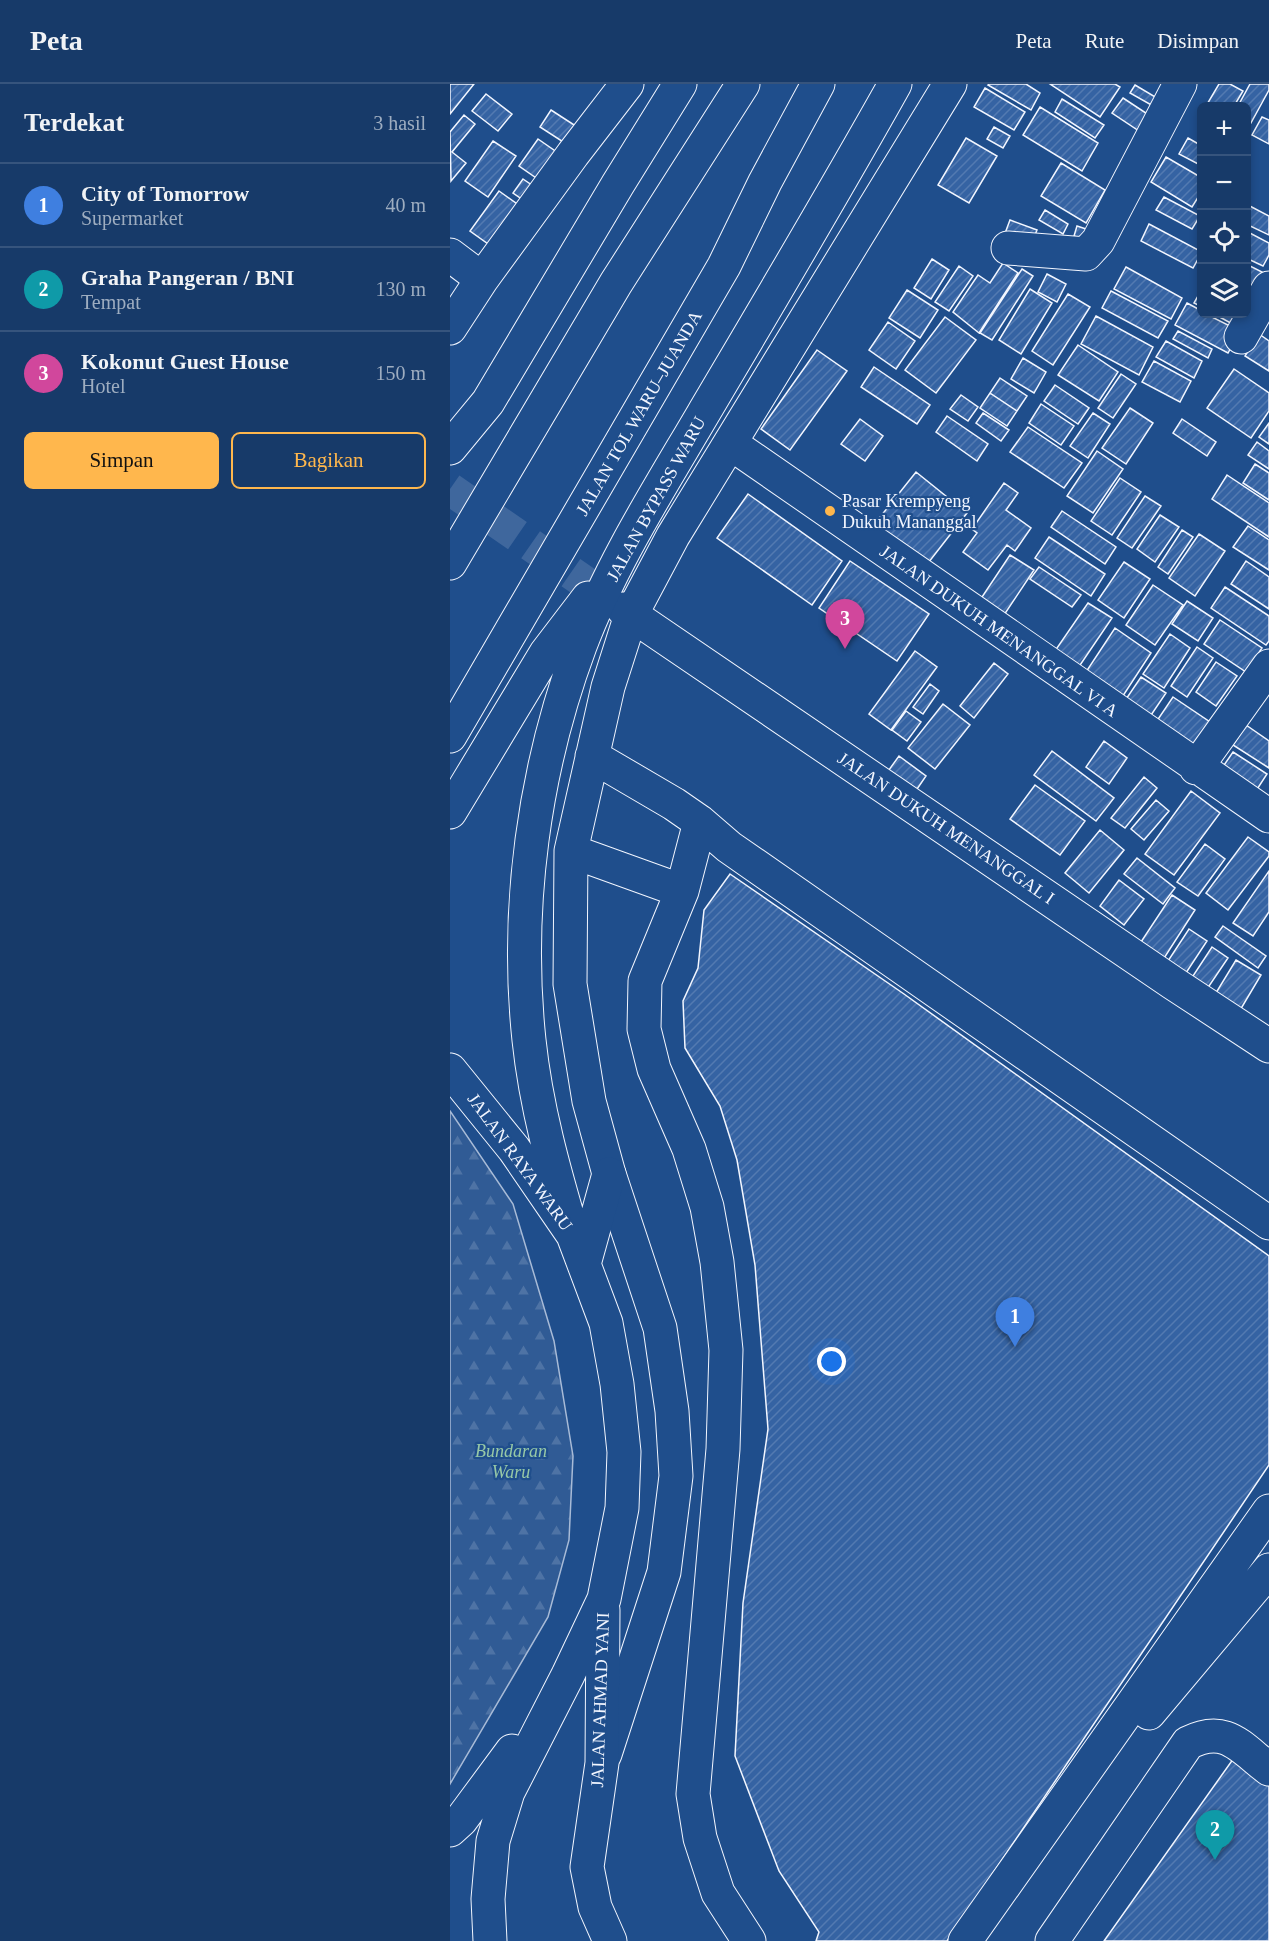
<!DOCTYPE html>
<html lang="id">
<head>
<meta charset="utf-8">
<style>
  body { margin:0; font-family:"Times New Roman",serif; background:#20416f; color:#f1f3f6 }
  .controls { position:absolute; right:18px; top:18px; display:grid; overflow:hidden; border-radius:9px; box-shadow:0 3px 9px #0003 }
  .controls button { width:54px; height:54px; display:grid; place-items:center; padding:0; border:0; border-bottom:2px solid #36547d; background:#173a69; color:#f1f3f6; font:30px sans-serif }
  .you { position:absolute; left:382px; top:1278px; width:21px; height:21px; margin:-15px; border:4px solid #fff; border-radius:50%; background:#1a73e8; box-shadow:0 0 0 9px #1a73e833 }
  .badge { display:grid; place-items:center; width:39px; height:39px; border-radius:50%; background:#ffb74d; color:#fff; font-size:20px; font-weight:700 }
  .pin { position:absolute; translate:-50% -50px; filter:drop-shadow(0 2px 3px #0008) }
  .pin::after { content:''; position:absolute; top:32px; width:21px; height:18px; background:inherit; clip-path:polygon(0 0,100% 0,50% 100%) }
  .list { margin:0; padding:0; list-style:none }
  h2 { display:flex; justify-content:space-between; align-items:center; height:78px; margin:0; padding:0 24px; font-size:26px }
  h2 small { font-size:20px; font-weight:400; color:#9eadc0 }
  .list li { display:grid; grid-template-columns:39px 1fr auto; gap:18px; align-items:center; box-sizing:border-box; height:84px; padding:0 24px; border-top:2px solid #36547d }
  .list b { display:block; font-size:22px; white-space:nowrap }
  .list p { margin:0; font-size:20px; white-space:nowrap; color:#9eadc0 }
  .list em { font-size:20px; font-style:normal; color:#9eadc0 }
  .actions { display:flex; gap:12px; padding:18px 24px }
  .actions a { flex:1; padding:14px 0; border:2px solid #ffb74d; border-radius:9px; text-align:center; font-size:21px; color:#ffb74d }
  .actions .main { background:#ffb74d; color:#111 }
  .icon { flex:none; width:33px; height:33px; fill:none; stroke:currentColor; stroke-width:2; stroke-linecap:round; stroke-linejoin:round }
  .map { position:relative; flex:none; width:819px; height:1857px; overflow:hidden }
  header { display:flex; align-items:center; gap:36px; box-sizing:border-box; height:84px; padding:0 30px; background:#173a69; border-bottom:2px solid #36547d }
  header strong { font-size:28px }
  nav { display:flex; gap:33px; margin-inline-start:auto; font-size:21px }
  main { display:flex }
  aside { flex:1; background:#173a69 }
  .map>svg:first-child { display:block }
</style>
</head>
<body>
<header>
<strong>Peta</strong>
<nav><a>Peta</a><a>Rute</a><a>Disimpan</a></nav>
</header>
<main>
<aside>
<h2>Terdekat<small>3 hasil</small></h2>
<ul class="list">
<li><span class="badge" style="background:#3f7fe0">1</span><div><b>City of Tomorrow</b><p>Supermarket</p></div><em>40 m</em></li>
<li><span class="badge" style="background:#0f9aa8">2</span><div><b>Graha Pangeran / BNI</b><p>Tempat</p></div><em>130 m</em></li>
<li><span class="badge" style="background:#d1479c">3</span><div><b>Kokonut Guest House</b><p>Hotel</p></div><em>150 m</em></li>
</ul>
<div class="actions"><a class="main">Simpan</a><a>Bagikan</a></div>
</aside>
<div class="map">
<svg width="819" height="1857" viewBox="0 0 819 1857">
  <defs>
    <pattern id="forest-firs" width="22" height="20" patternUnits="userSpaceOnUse" patternTransform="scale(1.5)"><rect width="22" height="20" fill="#305b95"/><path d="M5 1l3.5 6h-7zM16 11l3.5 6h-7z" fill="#4e73a5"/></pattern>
    <pattern id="building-hatch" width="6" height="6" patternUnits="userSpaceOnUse" patternTransform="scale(1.5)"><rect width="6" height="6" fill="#3563a3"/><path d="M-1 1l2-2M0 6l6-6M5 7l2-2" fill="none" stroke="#537ab1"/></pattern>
  </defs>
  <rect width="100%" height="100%" fill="#1f4e8c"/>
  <path fill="url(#forest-firs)" stroke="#a8bbd7" stroke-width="1.5" d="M0,1027L63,1120L104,1257L123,1372L119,1456L98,1533L0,1700Z"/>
  <path fill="url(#building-hatch)" stroke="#f2f6ff" stroke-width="1.5" d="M0,0H24L0,30Z
    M539,0H576L590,9L581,26L538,1Z
    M600,0H665L670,3L650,33Z
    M769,0H780L793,7L784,22H756Z
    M800,0H819V6L796,48V22H788Z
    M685,1L707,14L703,22L680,9Z
    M535,4L575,28L564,46L524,23Z
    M36,10L62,30L48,47L22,27Z
    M673,14L702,33L692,49L662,29Z
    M612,15L654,41L645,54L605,28Z
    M590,23L648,59L632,87L573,51Z
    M101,26L135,48L124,65L90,43Z
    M14,31L25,40L2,68L16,79L1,97L0,48Z
    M812,33L819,36V60L802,51Z
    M544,43L560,52L553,64L537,55Z
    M516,54L547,72L519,119L488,101Z
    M738,54L752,62V82L729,70Z
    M88,55L111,71L92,98L69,82Z
    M43,57L66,72L38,113L15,97Z
    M716,73L752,94V107L742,123L701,98Z
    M611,79L655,106L636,139L591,112Z
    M73,95L92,108L82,122L63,109Z
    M49,107L70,122L41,162L20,147Z
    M714,113L750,132L742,145L706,126Z
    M796,120L819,132V151L796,140Z
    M595,126L618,140L613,150L589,136Z
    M560,136L587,146L581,161L554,152Z
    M699,140L752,168L743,184L691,157Z
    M627,142L648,149L645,159L624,152Z
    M796,147L819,159V171L813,182L796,174Z
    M482,175L499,186L481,215L464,204Z
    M553,179L568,189L529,249L503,228L528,191L540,199Z
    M796,180L812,188L796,216Z
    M509,182L523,192L499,227L485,218Z
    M676,183L732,214L721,235L664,205Z
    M572,185L583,192L542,256L530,249Z
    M597,190L616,200L607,218L588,208Z
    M580,205L602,219L571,270L549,256Z
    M752,205V223L744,219Z
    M457,206L488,226L470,254L439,234Z
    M661,207L718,237L708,254L652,224Z
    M618,210L640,223L603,281L582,267Z
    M737,219L752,227V230H756L790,247L778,269L725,241Z
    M764,230H795L788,243Z
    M646,232L703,263L689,291L631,260Z
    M495,233L526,256L486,309L455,286Z
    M438,238L465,257L446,285L419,266Z
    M728,247L762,265L758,274L723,255Z
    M809,250L819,257V287L795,272Z
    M716,257L752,277L744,294L706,273Z
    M628,261L668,288L649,317L608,291Z
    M367,266L397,287L340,366L311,345Z
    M573,274L596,288L584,309L561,295Z
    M704,277L741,297L730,318L692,298Z
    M424,283L480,321L467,340L411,303Z
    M784,285L819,309V327L801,354L757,324Z
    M671,290L686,300L663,334L648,324Z
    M550,294L577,312L567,327L540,309Z
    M605,301L639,324L628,340L594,317Z
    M540,309L567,327L557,342L530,324Z
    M511,311L528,323L518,337L500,325Z
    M591,320L624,342L611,361L579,339Z
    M680,324L703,339L676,380L652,364Z
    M533,329L559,346L551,357L526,339Z
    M643,329L660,340L638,374L620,362Z
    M497,332L538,360L527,377L486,348Z
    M410,335L433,352L415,377L391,360Z
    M732,335L766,358L757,372L723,349Z
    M819,339V360L809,353Z
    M578,343L632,379L614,404L560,368Z
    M807,358L819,367V385L798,371Z
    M647,367L673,385L643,429L617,412Z
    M805,380L819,389V416L793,399Z
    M466,388L517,429L475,483L423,442Z
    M777,391L819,419V453L762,415Z
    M670,394L691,408L662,451L641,437Z
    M554,399L568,409L556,426L581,444L565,467L557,461L538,486L513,468L527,449L522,445Z
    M298,410L392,477L362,521L267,454Z
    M695,412L711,422L682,464L667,454Z
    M612,427L666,463L655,480L601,443Z
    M710,431L729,443L705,478L687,465Z
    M798,442L819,456V486L783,463Z
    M732,446L743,453L718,490L708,483Z
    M749,450L775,467L745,512L719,494Z
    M599,453L655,490L641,512L585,474Z
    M560,471L584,486L554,531L530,516Z
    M400,477L479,530L447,577L369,524Z
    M796,477L819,493V525L781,500Z
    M674,478L700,495L674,534L648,516Z
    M589,483L631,511L622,523L580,495Z
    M703,501L733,521L705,561L676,541Z
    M775,503L819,532V557L816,561L761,524Z
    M737,517L763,534L748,557L722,540Z
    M638,519L662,534L622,593L598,577Z
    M770,536L812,564L796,588L754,560Z
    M665,544L701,569L667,621L630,597Z
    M720,550L740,564L714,604L693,590Z
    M747,563L763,574L737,613L721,602Z
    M465,567L487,583L441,646L419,630Z
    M766,578L787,592L766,622L746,608Z
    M544,579L558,590L524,634L510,622Z
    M691,593L716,609L695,640L670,624Z
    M480,600L489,607L473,630L463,623Z
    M723,613L766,642L741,679L698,650Z
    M493,620L520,641L485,685L458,664Z
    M456,627L471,638L457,657L442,646Z
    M796,641L819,657V684L783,661Z
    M654,657L677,674L659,700L636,683Z
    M602,667L664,714L646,737L584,691Z
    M783,668L817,690L802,713L768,690Z
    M449,672L476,692L463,711L436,690Z
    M694,693L707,704L675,744L661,734Z
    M585,701L635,737L610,771L560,735Z
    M741,707L770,729L724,791L695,770Z
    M706,716L719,727L694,756L681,745Z
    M650,746L674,766L639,809L615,789Z
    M798,753L819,768V772L778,826L756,809Z
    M755,760L775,775L748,812L727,798Z
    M687,774L725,804L713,820L674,790Z
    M819,787V828L803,852L783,839Z
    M280,790L454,910L819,1172V1381L497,1857H366L369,1848L329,1787L285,1672L293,1519L318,1345L305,1181L287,1076L270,1022L235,964L233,917L248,884L254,826Z
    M669,796L694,815L674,841L650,822Z
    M722,811L745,826L709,882L685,867Z
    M773,842L816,872L808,884L765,853Z
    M739,845L757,857L732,895L714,883Z
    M762,863L778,874L755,908L739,898Z
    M786,876L811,891L786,933L761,917Z
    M786,1671L819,1695V1857H654Z"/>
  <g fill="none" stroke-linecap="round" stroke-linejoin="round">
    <path stroke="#3f679d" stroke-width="33" stroke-dasharray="33 16" stroke-linecap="butt" d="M0,405L172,524"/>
    <defs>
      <path id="minor" d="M558,164L636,170L648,157L730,0
        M0,171L32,195
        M0,244L32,195L123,70L177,0
        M791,253L819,204
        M280,359L819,732
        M173,525L723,899L819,962
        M142,672L224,720L250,738L279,763L397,845L819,1139
        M746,684L819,582
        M250,738L232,807L195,897L194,945L204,985L239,1065L257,1123L267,1178L276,1266L273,1365L243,1710L250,1754L268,1809L299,1857
        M121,767L232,807
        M699,1629L819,1486
        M155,1670L214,1488L226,1392L222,1327L210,1244L159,1090L139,1017L120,900L121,767L158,603L181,531L223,452L500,0
        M515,1857L819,1427
        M602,1857L738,1659C776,1640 790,1663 819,1685"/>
      <path id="highway" d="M0,364L38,318L168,100L230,0
        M0,479L166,199L293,0
        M0,652L274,182L315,98L368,0
        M0,728L96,569L138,514
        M0,986L64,1065L123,1151L156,1239L167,1300L174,1368L172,1424L154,1515L118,1591L58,1708L43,1757L38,1815L40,1857
        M123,1151C104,1087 86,1023 79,956C65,824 84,686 130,562C161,480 209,405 253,330C318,220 383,111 445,0
        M134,1180L159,1090
        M153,1526L152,1679L137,1783L145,1823L160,1857
        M0,1746L11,1736L62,1667"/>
    </defs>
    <use href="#minor" stroke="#f2f6ff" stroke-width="35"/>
    <use href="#highway" stroke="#f2f6ff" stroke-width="35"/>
    <use href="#minor" stroke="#1f4e8c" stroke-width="33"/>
    <use href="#highway" stroke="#1f4e8c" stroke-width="33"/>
  </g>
  <circle fill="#ffb74d" stroke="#1f4e8c" stroke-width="2" cx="380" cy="427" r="6"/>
  <g text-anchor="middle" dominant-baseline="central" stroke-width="4.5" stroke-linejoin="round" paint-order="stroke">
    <g font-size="18" fill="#f2f6ff" stroke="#1f4e8c">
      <text transform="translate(189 329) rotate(-60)">JALAN TOL WARU–JUANDA</text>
      <text transform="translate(206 415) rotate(-61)">JALAN BYPASS WARU</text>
      <text transform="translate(549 547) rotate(35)">JALAN DUKUH MENANGGAL VI A</text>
      <text transform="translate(496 744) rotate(34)">JALAN DUKUH MENANGGAL I</text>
      <text transform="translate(70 1078) rotate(54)">JALAN RAYA WARU</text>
      <text transform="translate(150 1616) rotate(-88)">JALAN AHMAD YANI</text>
    </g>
    <g font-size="18" fill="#f2f6ff" stroke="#1f4e8c" text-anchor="start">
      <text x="392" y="417">Pasar Krempyeng<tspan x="392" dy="21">Dukuh Mananggal</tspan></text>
    </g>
    <g font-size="18" font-style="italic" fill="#97c8a6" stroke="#1f4e8c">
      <text x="61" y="1367">Bundaran<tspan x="61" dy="21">Waru</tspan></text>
    </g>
  </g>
</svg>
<div class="controls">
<button>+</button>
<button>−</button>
<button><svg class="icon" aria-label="locate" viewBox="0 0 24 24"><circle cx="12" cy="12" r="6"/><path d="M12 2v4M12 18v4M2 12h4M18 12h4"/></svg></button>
<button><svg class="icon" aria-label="layers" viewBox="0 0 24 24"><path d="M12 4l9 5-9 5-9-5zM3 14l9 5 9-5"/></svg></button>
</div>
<div class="you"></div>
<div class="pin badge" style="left:565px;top:1263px;background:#3f7fe0">1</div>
<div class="pin badge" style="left:765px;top:1776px;background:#0f9aa8">2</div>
<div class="pin badge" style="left:395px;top:565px;background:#d1479c">3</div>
</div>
</main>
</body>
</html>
